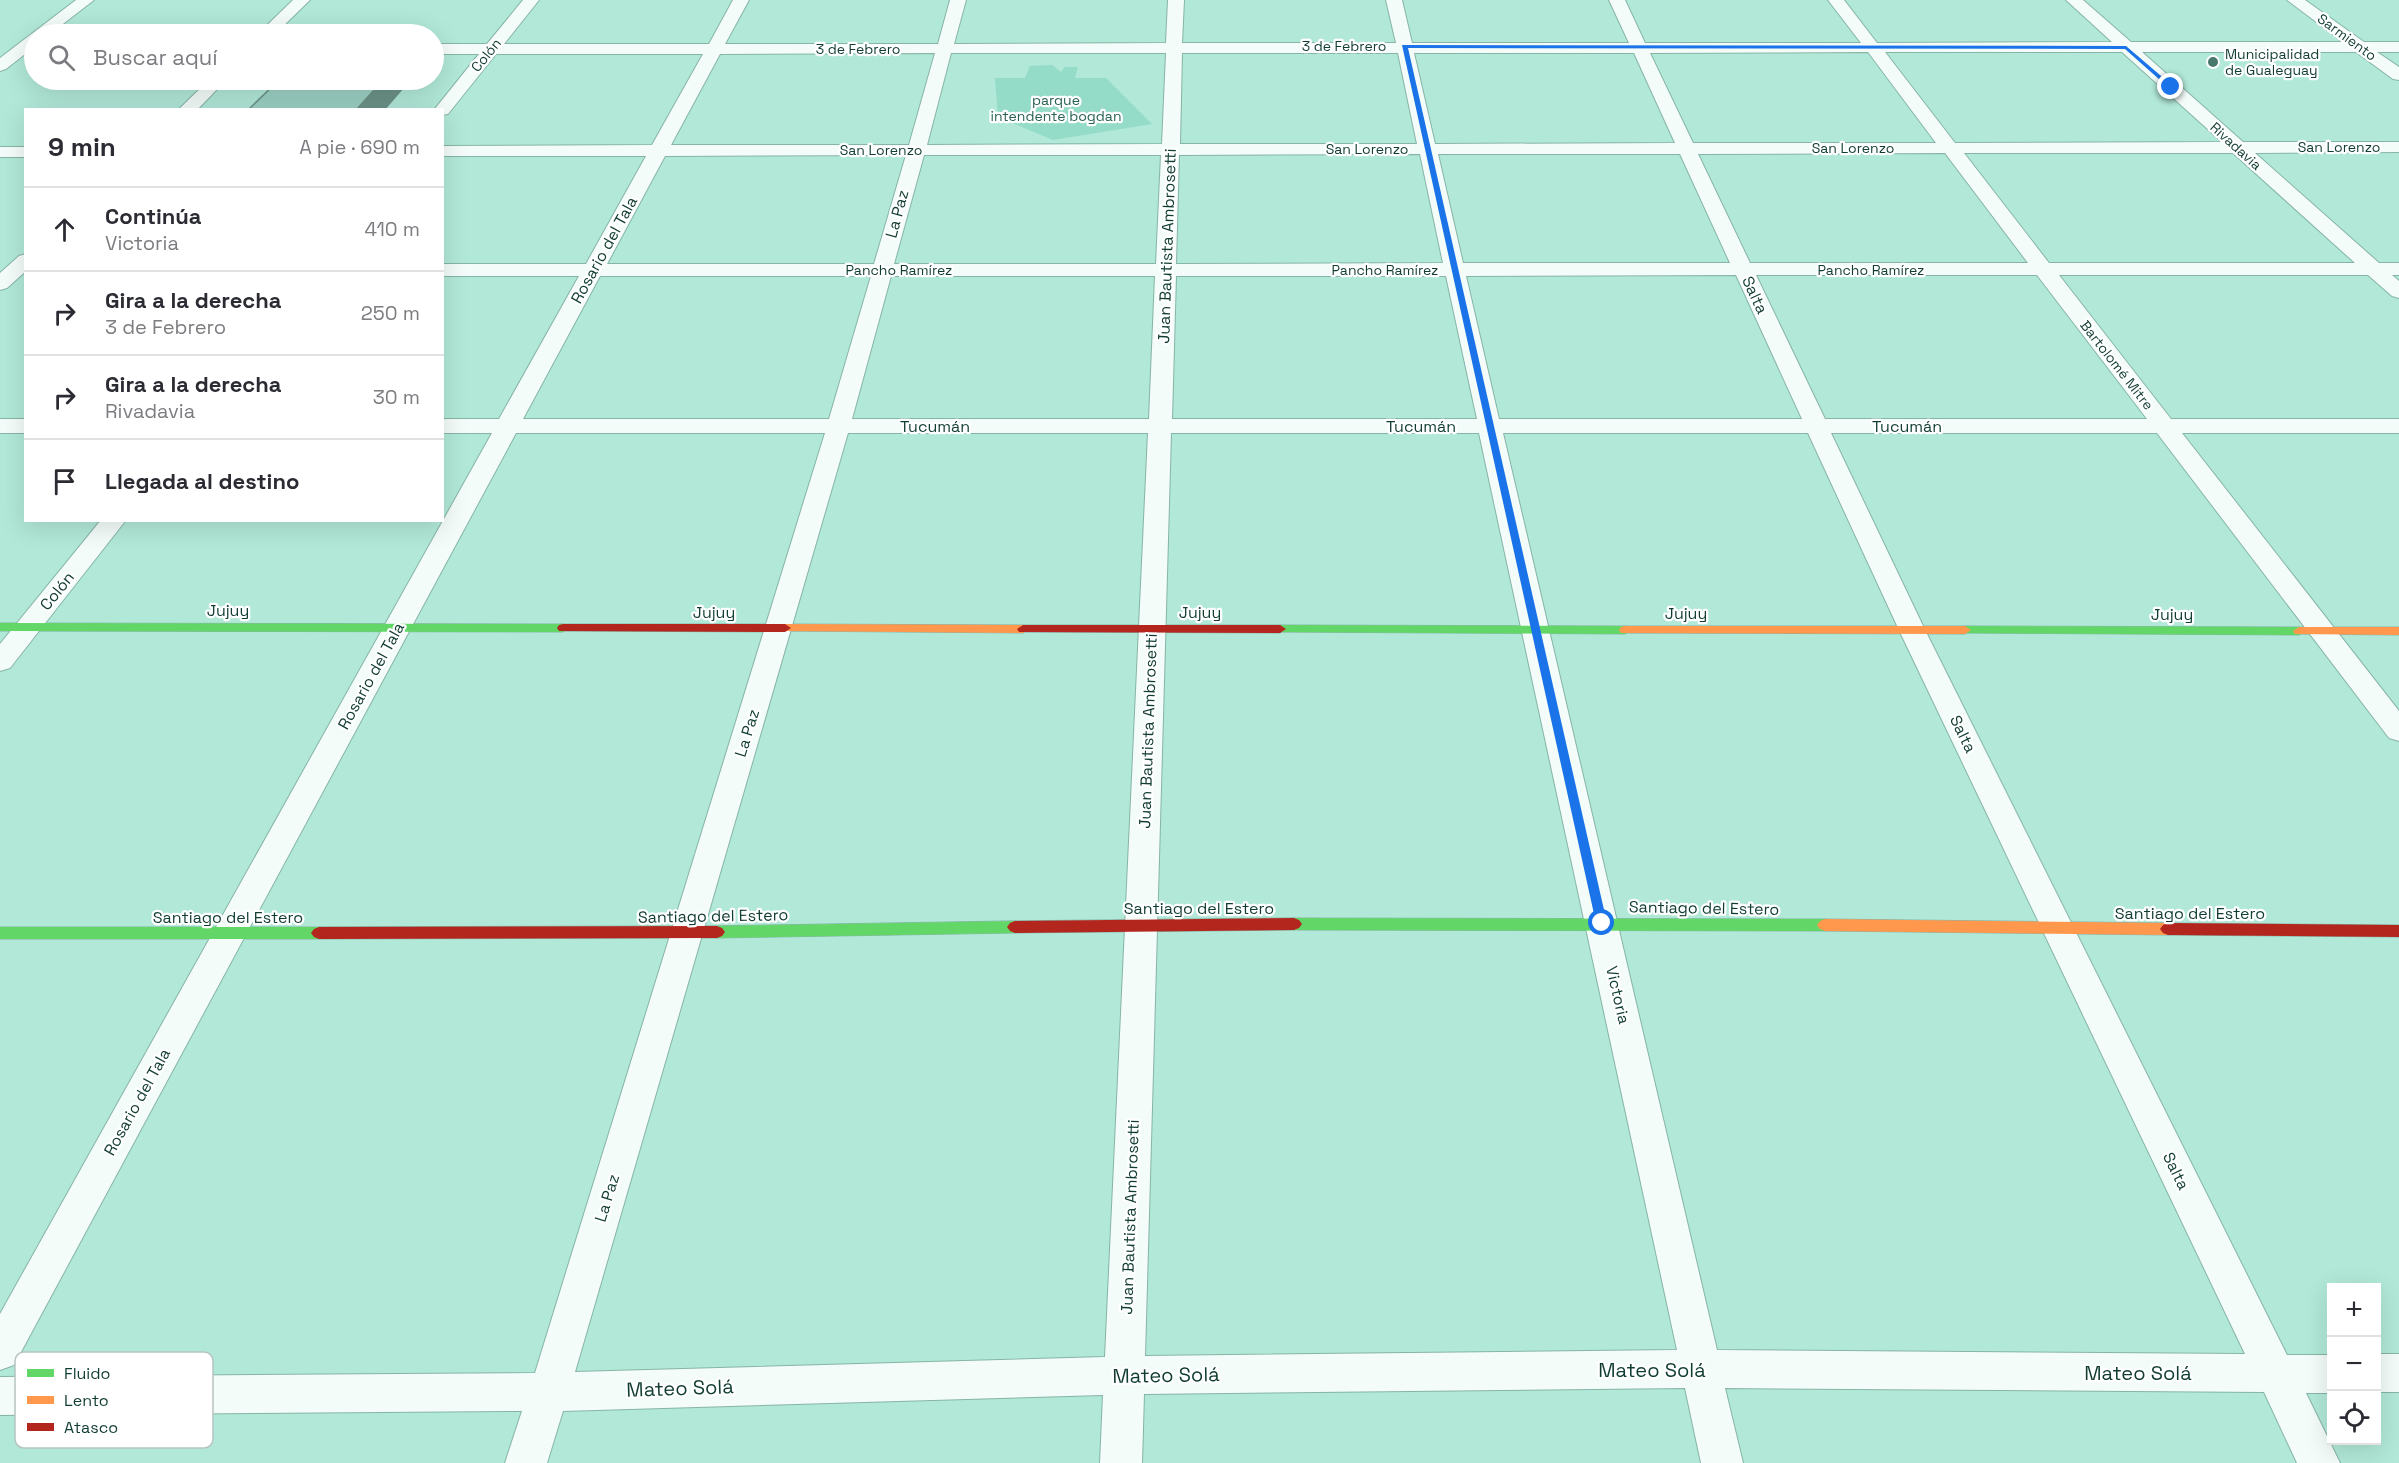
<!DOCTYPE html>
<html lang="es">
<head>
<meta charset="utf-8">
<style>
  body { margin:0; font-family:"Space Grotesk",sans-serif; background:#f7f7f7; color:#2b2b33 }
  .controls { position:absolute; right:18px; bottom:18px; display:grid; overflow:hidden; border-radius:0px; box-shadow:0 6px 24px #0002 }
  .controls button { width:54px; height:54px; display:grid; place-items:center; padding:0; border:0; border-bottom:2px solid #e1e1e2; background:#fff; color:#2b2b33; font:30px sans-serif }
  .stop { position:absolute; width:18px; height:18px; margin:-14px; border:4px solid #1a73e8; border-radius:50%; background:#fff }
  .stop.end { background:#1a73e8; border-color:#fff; box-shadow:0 2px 6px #0008 }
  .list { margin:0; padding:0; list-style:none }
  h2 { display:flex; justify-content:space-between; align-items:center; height:78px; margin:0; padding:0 24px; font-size:26px }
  h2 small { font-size:20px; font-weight:400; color:#7c7c81 }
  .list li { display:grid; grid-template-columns:39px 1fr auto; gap:18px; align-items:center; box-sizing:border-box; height:84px; padding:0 24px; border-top:2px solid #e1e1e2 }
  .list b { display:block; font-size:22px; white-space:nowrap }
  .list p { margin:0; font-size:20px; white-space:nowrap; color:#7c7c81 }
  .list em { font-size:20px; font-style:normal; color:#7c7c81 }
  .icon { flex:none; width:33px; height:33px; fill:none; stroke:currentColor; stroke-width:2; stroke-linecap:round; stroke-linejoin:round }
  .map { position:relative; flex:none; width:2399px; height:1463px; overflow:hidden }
  .search { position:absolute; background:#fff; box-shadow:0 6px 24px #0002; left:24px; top:24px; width:420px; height:66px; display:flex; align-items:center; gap:15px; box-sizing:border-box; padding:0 21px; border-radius:33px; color:#7c7c81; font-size:22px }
  .panel { position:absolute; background:#fff; box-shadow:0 6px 24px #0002; left:24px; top:108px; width:420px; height:414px; border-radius:0px }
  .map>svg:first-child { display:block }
</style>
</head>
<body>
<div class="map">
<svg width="2399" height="1463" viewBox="0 0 2399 1463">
  <rect width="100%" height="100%" fill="#b1e8d8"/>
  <path fill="#94dcc8" d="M1052,65L1061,72L1065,67H1078L1075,78H1106L1152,124L1053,140L998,117L995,78H1025L1030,66Z"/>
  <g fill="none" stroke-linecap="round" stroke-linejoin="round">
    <defs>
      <path id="street" d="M76,0H94L50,34H34V47L6,69L0,71V58Z
        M293,0H310L275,34H258Z
        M523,0H539L504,44H709L733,0H749L725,44H938L950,0H966L954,44L1166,43L1168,0H1184L1182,43H1396L1386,0H1402L1412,43H1629L1609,0H1625L1645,43H1861L1828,0H1844L1877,43L2112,42L2066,0H2083L2131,42H2343L2287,0H2305L2364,42H2399V52H2377L2399,67V80L2393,79L2356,52H2142L2243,142H2399V152L2255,153L2379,263H2399V275H2392L2399,281V298L2392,296L2368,275H2059L2171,419H2399V433H2182L2399,711V741L2389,738L2157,433H1831L1925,630L2287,1355H2332V1393H2306L2340,1463H2297L2264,1392L1725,1388L1743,1463H1701L1685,1388L1144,1394L1142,1463H1100L1103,1395L563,1411L547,1463H505L522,1411L0,1415V1377L535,1373L825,433H516L14,1365L0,1370V1314L492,433H442V419H499L579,276H442V264H586L646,156H442V146L652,145L703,54H496L448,114L442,115V110H434L479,54H434V44H487ZM1868,52L1936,143H1693L1650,53ZM1885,52H2122L2222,142L1955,143ZM935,53L909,145H671L720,54ZM951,53H1166L1162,144L927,145ZM1182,53H1398L1417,144H1180ZM1414,53H1634L1675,143L1435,144ZM1945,153L2028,263H1750L1698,154ZM1964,153H2233L2355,263H2049ZM1420,154L1443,263L1176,264L1179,155ZM1438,154H1680L1730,263H1463ZM906,155L874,264H607L665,156ZM924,155H1161L1156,264H894ZM1736,275L1802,419H1499L1466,276ZM1756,275H2037L2147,419H1825ZM600,276H871L829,419H523ZM891,276H1155L1149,419H852ZM1176,276H1446L1477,419H1172ZM848,433H1148L1105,1357L575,1372ZM1171,433H1479L1677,1350L1145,1356ZM1503,433H1808L1899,630L2245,1354L1717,1350Z
        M209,80H226L197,110H178Z
        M0,147H26V157H0Z
        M26,254V271L7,288L0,290V273L19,256Z
        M0,419H26V433H0Z
        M101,520H126L10,668L0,671V644Z
        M2376,1354H2399V1392H2376Z"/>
      <path id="fast" d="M0,623L563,624L569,628L563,632L0,631Z
        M1280,625L1625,626L1631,630L1625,634L1276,632L1274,629Z
        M1965,626L2299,627L2305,631L2299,635L1961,633L1959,630L1961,627Z
        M1294,918L1825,919L1830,921L1833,925L1830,929L1825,931L1294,930L1289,928L1286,924L1289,920Z
        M1015,921L1020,923L1023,927L1020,931L1015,933L717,938L712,936L709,932L712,928L717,926Z
        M0,927H319L324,929L327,933L324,937L319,939H0Z"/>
      <path id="slow" d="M785,624L1023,625L1029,629L1023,633L781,631L779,628L781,625Z
        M1625,626H1965L1971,630L1965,634L1621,633L1619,630L1621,627Z
        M2299,627H2399V635L2295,634L2293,631Z
        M1825,919L2168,923L2173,925L2176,929L2173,933L2168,935L1825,931L1820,929L1817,925L1820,921Z"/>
      <path id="jam" d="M563,624H785L791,628L785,632L559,631L557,628L559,625Z
        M1023,625H1280L1286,629L1280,633L1019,632L1017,629Z
        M1294,918L1299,920L1302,924L1299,928L1294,930L1015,933L1010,931L1007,927L1010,923L1015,921Z
        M2168,923L2399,925V937L2168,935L2163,933L2160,929L2163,925Z
        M717,926L722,928L725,932L722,936L717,938L319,939L314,937L311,933L314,929L319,927Z"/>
    </defs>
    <use href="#street" stroke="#87b4a8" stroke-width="2"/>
    <use href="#fast" stroke="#87b4a8" stroke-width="1"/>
    <use href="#slow" stroke="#87b4a8" stroke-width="1"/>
    <use href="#jam" stroke="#87b4a8" stroke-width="1"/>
    <use href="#street" fill="#f3fcf9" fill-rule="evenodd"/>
    <use href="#fast" fill="#63d668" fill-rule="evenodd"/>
    <use href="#slow" fill="#ff974d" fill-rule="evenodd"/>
    <use href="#jam" fill="#b3261e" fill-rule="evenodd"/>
  </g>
  <path fill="#6c9288" d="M383,80H411L385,110H356Z"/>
  <path fill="#9bd0c2" stroke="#6c9288" stroke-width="1.5" d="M279,80H383L356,110L249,109Z"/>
  <path fill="#1a73e8" d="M1402,45L2126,46L2174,87L2169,88L2125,49L1408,48L1607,923L1602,927L1596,923Z"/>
  <circle fill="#48786c" stroke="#fff" stroke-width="2" cx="2213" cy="62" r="6"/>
  <g text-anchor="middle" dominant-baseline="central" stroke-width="4.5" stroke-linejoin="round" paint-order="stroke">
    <g font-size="14" fill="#103c32" stroke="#fff">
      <text transform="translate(2347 37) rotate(36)">Sarmiento</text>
      <text x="1344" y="46">3 de Febrero</text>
      <text x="858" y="49">3 de Febrero</text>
      <text transform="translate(486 55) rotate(-51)">Colón</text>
      <text transform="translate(2236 146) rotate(42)">Rivadavia</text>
      <text x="2339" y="147">San Lorenzo</text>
      <text x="1853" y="148">San Lorenzo</text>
      <text x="1367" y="149">San Lorenzo</text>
      <text x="881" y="150">San Lorenzo</text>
      <text x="899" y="270">Pancho Ramírez</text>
      <text x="1385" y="270">Pancho Ramírez</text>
      <text x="1871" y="270">Pancho Ramírez</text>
      <text transform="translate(2117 365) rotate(52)">Bartolomé Mitre</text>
    </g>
    <g font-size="14" fill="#103c32" stroke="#fff" text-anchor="start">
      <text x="2225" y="54">Municipalidad<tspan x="2225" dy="16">de Gualeguay</tspan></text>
    </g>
    <g font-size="14" fill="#286253" stroke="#fff">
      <text x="1056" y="100">parque<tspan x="1056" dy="16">intendente bogdan</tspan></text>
    </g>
    <g font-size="16" fill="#103c32" stroke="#fff">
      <text transform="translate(897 214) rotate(-75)">La Paz</text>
      <text transform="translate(1167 246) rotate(-88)">Juan Bautista Ambrosetti</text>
      <text transform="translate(604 250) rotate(-61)">Rosario del Tala</text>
      <text transform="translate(1755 295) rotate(65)">Salta</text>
      <text x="935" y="426">Tucumán</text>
      <text x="1421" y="426">Tucumán</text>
      <text x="1907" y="426">Tucumán</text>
      <text transform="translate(57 591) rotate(-51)">Colón</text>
      <text x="228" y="610">Jujuy</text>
      <text x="714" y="612">Jujuy</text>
      <text x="1200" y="612">Jujuy</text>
      <text x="1686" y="613">Jujuy</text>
      <text x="2172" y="614">Jujuy</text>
      <text transform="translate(371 676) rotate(-61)">Rosario del Tala</text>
      <text transform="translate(1148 731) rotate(-88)">Juan Bautista Ambrosetti</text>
      <text transform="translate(747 733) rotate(-73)">La Paz</text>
      <text transform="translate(1963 734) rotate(64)">Salta</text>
      <text x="1199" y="908">Santiago del Estero</text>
      <text transform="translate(1704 908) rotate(1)">Santiago del Estero</text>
      <text x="2190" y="913">Santiago del Estero</text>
      <text transform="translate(713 916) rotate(-1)">Santiago del Estero</text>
      <text x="228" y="917">Santiago del Estero</text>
      <text transform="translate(1618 995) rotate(77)">Victoria</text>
      <text transform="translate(137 1102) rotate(-61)">Rosario del Tala</text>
      <text transform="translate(2176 1171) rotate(64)">Salta</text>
      <text transform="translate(607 1198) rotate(-73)">La Paz</text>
      <text transform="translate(1130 1217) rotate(-88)">Juan Bautista Ambrosetti</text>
    </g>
    <g font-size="20" fill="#103c32" stroke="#fff">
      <text x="1652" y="1370">Mateo Solá</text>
      <text x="2138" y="1373">Mateo Solá</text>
      <text transform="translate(1166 1375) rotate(-1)">Mateo Solá</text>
      <text transform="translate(680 1388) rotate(-2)">Mateo Solá</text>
    </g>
  </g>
  <rect x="15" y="1352" width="198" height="96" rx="9" fill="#fff" stroke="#b7c4c2" stroke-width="1.5"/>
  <rect x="27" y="1369" width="27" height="8" fill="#63d668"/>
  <rect x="27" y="1396" width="27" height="8" fill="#ff974d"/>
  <rect x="27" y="1423" width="27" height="8" fill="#b3261e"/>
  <g font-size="16" fill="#103c32">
    <text x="64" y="1379">Fluido</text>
    <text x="64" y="1406">Lento</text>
    <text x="64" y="1433">Atasco</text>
  </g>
</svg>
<div class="controls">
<button>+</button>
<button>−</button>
<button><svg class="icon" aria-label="locate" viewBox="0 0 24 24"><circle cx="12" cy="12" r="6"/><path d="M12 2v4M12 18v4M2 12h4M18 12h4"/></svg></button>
</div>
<div class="stop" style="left:1602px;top:923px"></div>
<div class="stop end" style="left:2171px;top:87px"></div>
<div class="search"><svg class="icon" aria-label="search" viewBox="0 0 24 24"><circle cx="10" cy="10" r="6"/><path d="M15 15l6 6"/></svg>Buscar aquí</div>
<section class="panel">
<h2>9 min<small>A pie · 690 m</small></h2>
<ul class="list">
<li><svg class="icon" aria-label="ahead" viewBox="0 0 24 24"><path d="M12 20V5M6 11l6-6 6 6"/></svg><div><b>Continúa</b><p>Victoria</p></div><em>410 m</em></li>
<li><svg class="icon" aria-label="right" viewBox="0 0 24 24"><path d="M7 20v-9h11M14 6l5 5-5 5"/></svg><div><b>Gira a la derecha</b><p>3 de Febrero</p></div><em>250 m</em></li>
<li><svg class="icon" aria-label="right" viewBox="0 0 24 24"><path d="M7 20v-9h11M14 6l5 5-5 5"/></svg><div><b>Gira a la derecha</b><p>Rivadavia</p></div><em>30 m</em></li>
<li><svg class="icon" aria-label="arrive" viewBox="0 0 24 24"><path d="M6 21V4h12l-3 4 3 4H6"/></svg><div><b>Llegada al destino</b></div></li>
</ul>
</section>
</div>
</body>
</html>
